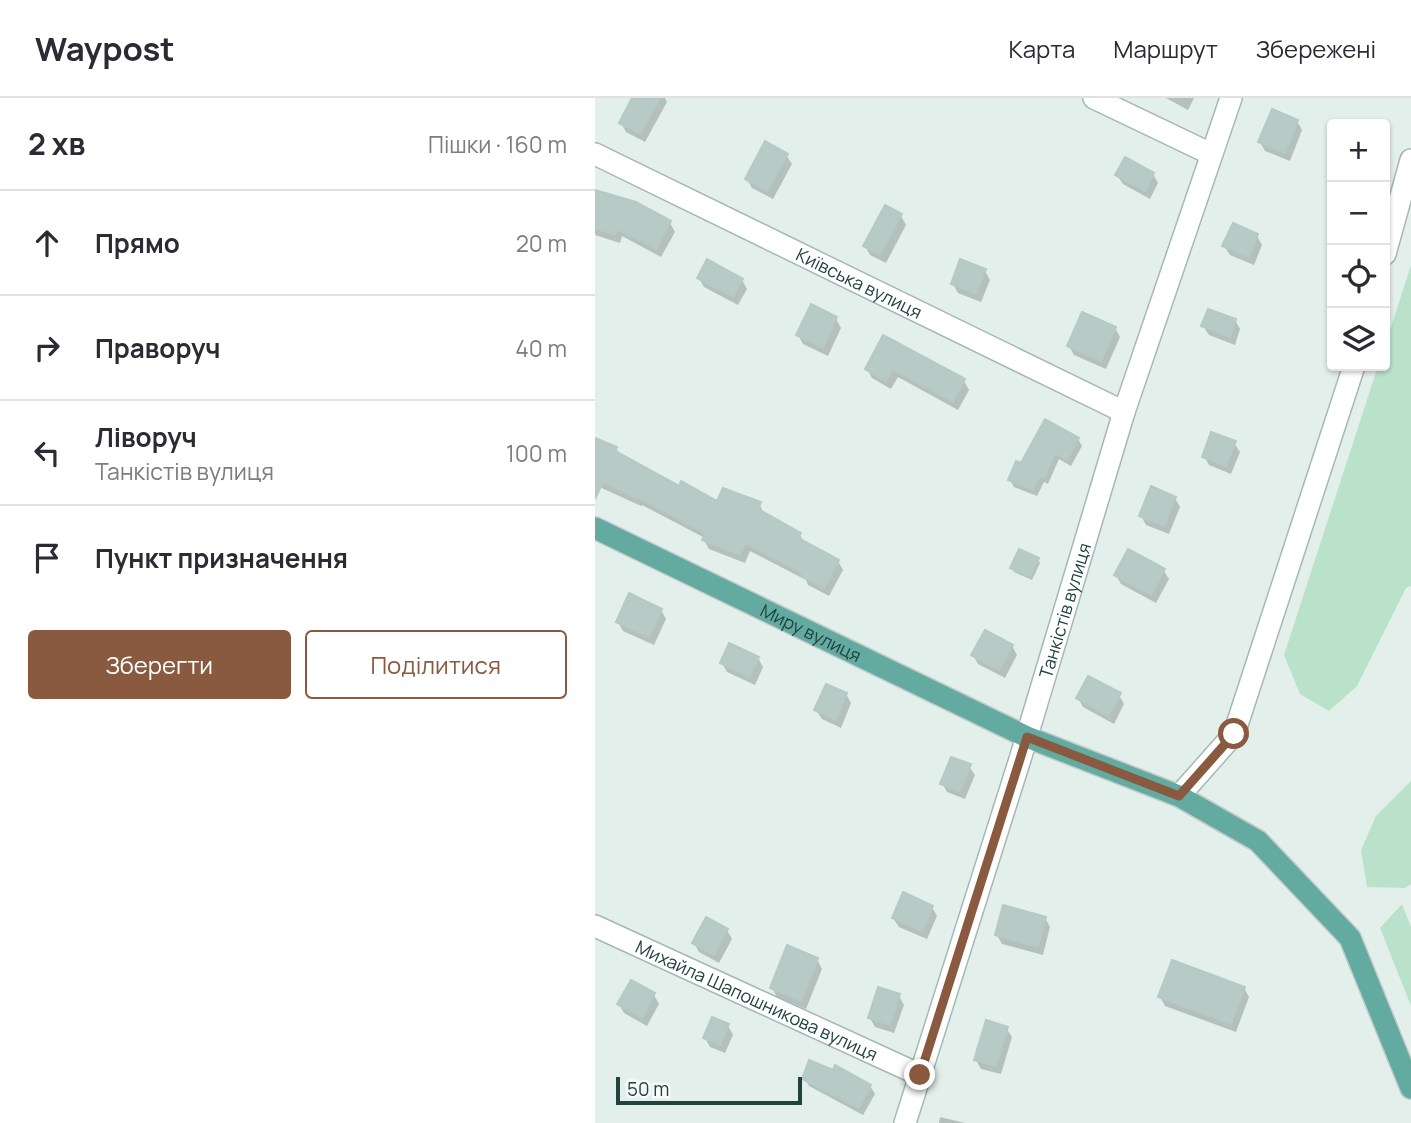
<!DOCTYPE html>
<html lang="uk">
<head>
<meta charset="utf-8">
<style>
  body { margin:0; font-family:Manrope,sans-serif; background:#f7f7f7; color:#2b2b33 }
  .controls { position:absolute; right:21px; top:21px; display:grid; overflow:hidden; border-radius:7px; box-shadow:0 2px 5px #0004 }
  .controls button { width:63px; height:63px; display:grid; place-items:center; padding:0; border:0; border-bottom:2px solid #e1e1e2; background:#fff; color:#2b2b33; font:35px sans-serif }
  .scale { position:absolute; left:21px; bottom:18px; width:186px; box-sizing:border-box; padding-left:7px; border:4px solid #20433e; border-top:0; font-size:19px; line-height:24px; white-space:nowrap; color:#20433e; -webkit-text-stroke:5px #f5fbf8; paint-order:stroke }
  .stop { position:absolute; width:21px; height:21px; margin:-16px; border:5px solid #8a5a40; border-radius:50%; background:#fff }
  .stop.end { background:#8a5a40; border-color:#fff; box-shadow:0 2px 7px #0008 }
  .list { margin:0; padding:0; list-style:none }
  h2 { display:flex; justify-content:space-between; align-items:center; height:91px; margin:0; padding:0 28px; font-size:30px }
  h2 small { font-size:23px; font-weight:400; color:#7c7c81 }
  .list li { display:grid; grid-template-columns:46px 1fr auto; gap:21px; align-items:center; box-sizing:border-box; height:105px; padding:0 28px; border-top:2px solid #e1e1e2 }
  .list b { display:block; font-size:26px; white-space:nowrap }
  .list p { margin:0; font-size:23px; white-space:nowrap; color:#7c7c81 }
  .list em { font-size:23px; font-style:normal; color:#7c7c81 }
  .actions { display:flex; gap:14px; padding:21px 28px }
  .actions a { flex:1; padding:16px 0; border:2px solid #8a5a40; border-radius:7px; text-align:center; font-size:24px; color:#8a5a40 }
  .actions .main { background:#8a5a40; color:#fff }
  .icon { flex:none; width:38px; height:38px; fill:none; stroke:currentColor; stroke-width:2; stroke-linecap:round; stroke-linejoin:round }
  .map { position:relative; flex:none; width:816px; height:1025px; overflow:hidden }
  header { display:flex; align-items:center; gap:42px; box-sizing:border-box; height:98px; padding:0 35px; background:#fff; border-bottom:2px solid #e1e1e2 }
  header strong { font-size:33px }
  nav { display:flex; gap:38px; margin-inline-start:auto; font-size:24px }
  main { display:flex }
  aside { flex:1; background:#fff }
  .map>svg:first-child { display:block }
</style>
</head>
<body>
<header>
<strong>Waypost</strong>
<nav><a>Карта</a><a>Маршрут</a><a>Збережені</a></nav>
</header>
<main>
<aside>
<h2>2 хв<small>Пішки · 160 m</small></h2>
<ul class="list">
<li><svg class="icon" aria-label="ahead" viewBox="0 0 24 24"><path d="M12 20V5M6 11l6-6 6 6"/></svg><div><b>Прямо</b></div><em>20 m</em></li>
<li><svg class="icon" aria-label="right" viewBox="0 0 24 24"><path d="M7 20v-9h11M14 6l5 5-5 5"/></svg><div><b>Праворуч</b></div><em>40 m</em></li>
<li><svg class="icon" aria-label="left" viewBox="0 0 24 24"><path d="M17 20v-9H6M10 6l-5 5 5 5"/></svg><div><b>Ліворуч</b><p>Танкістів вулиця</p></div><em>100 m</em></li>
<li><svg class="icon" aria-label="arrive" viewBox="0 0 24 24"><path d="M6 21V4h12l-3 4 3 4H6"/></svg><div><b>Пункт призначення</b></div></li>
</ul>
<div class="actions"><a class="main">Зберегти</a><a>Поділитися</a></div>
</aside>
<div class="map">
<svg width="816" height="1025" viewBox="0 0 816 1025">
  <rect width="100%" height="100%" fill="#e3efeb"/>
  <path fill="#bae2ca" d="M816,167V488L811,490L762,588L734,613L705,596L689,557L783,268H790V248Z
    M816,683V786L810,790L772,789L766,752L781,718Z
    M807,806L816,829V908L785,830Z"/>
  <path fill="#0003" d="M39,0H70L72,4L50,44L31,34L26,25Z
    M571,0H599L593,12Z
    M702,23L707,32L695,63L670,53L665,44Z
    M191,57L197,66L178,101L157,90L152,81Z
    M558,76L563,85L555,101L528,86L522,77Z
    M0,94L75,125L80,134L66,159L27,138L25,145L0,137Z
    M306,118L311,127L291,165L275,157L270,148Z
    M662,138L667,147L659,167L635,157L629,148Z
    M390,173L395,182L386,204L363,195L358,186Z
    M104,180L147,182L152,191L143,207L109,189Z
    M241,221L246,230L233,258L208,246L203,237Z
    M640,222L645,231L640,247L614,237L608,228Z
    M520,230L525,239L511,271L479,257L474,248Z
    M289,240L369,283L374,292L363,312L303,279L296,291L277,280L272,271Z
    M483,341L487,348L476,368L464,361L453,386L449,384L442,398L419,389L415,382L427,367Z
    M0,342L21,350L26,358L85,390L123,406L164,405L169,416L204,436L210,445L243,463L248,472L234,498L213,487L211,482L155,453L150,465L114,451L109,442L110,440L47,407L46,408L0,387Z
    M639,345L645,354L636,376L614,367L609,358Z
    M580,400L585,409L574,436L551,427L546,418Z
    M442,461L445,465L437,482L419,474L417,470Z
    M568,472L574,481L561,505L526,486L521,477Z
    M66,512L71,521L59,547L28,533L23,524Z
    M417,548L422,557L410,580L383,566L378,557Z
    M163,560L168,569L160,587L132,574L127,565Z
    M251,596L256,605L246,630L227,621L221,612Z
    M524,597L529,606L519,626L488,609L483,600Z
    M374,668L380,677L370,701L352,694L347,685Z
    M337,809L342,818L332,841L304,829L298,820Z
    M450,820L455,829L448,857L407,846L402,837Z
    M132,832L137,841L124,865L104,854L99,845Z
    M222,861L227,871L211,911L182,899L177,890Z
    M649,890L654,899L641,934L570,908L565,899Z
    M59,897L64,906L52,928L29,915L24,906Z
    M304,898L309,907L299,935L280,929L275,920Z
    M133,928L138,937L130,955L115,949L110,940Z
    M411,930L417,939L406,976L386,971L381,962Z
    M239,974L275,988L280,996L268,1017L214,988L209,980Z
    M345,1019L370,1025H344Z"/>
  <path fill="#b8cac5" stroke="#b5cac4" stroke-width="2" d="M37,0H65L45,36L24,25Z
    M677,11L703,22L690,55L663,44Z
    M170,43L193,56L172,93L150,81Z
    M530,59L559,75L550,93L520,77Z
    M0,92L41,104L76,123L61,151L22,131L20,137L0,130Z
    M290,107L307,116L285,157L268,148Z
    M638,125L663,136L654,159L627,148Z
    M112,161L148,181L138,199L102,180Z
    M365,161L391,171L381,196L356,186Z
    M216,206L242,219L228,250L201,237Z
    M613,211L641,221L635,239L606,228Z
    M487,214L521,229L506,263L472,248Z
    M288,237L370,281L358,304L297,271L291,283L270,271Z
    M450,321L484,340L472,362L460,355L449,380L445,378L438,392L413,382L421,363L426,365Z
    M616,334L641,343L631,368L607,359Z
    M0,340L22,349L20,353L84,388L86,383L122,403L128,390L166,404L163,411L206,435L203,440L244,462L229,490L206,478L208,475L150,445L145,457L107,442L110,435L42,399L41,400L8,384L0,401Z
    M556,388L581,399L569,428L544,418Z
    M424,451L444,460L435,479L415,470Z
    M533,451L570,471L556,497L519,477Z
    M34,495L67,511L54,539L21,524Z
    M390,532L418,547L404,572L376,557Z
    M134,545L164,559L155,579L125,565Z
    M493,578L526,595L513,618L481,600Z
    M231,586L252,595L241,622L219,612Z
    M356,659L376,666L365,693L345,686Z
    M308,794L338,808L327,833L297,820Z
    M408,807L451,819L443,849L400,837Z
    M111,819L133,831L119,857L97,845Z
    M192,847L223,860L206,903L175,890Z
    M577,862L650,889L636,926L563,899Z
    M36,882L60,895L47,920L22,906Z
    M283,889L305,896L295,927L273,920Z
    M117,919L134,926L125,947L108,940Z
    M391,922L413,929L401,968L379,962Z
    M214,962L238,972L240,967L276,987L264,1010L207,981Z"/>
  <g fill="none" stroke-linecap="round" stroke-linejoin="round">
    <defs>
      <g id="minor">
        <path d="M499,0L616,56"/>
        <path id="s1" d="M0,56L529,314"/>
        <path d="M790,156L816,62"/>
        <path d="M584,698L639,636L759,268"/>
        <path id="s2" d="M0,828L325,977"/>
        <path id="s3" d="M310,1025L426,658L529,314L636,0"/>
      </g>
      <g id="major">
        <path id="s4" d="M0,430L432,639L584,698L663,743L755,840L816,990"/>
      </g>
    </defs>
    <use href="#minor" stroke="#a5b8b4" stroke-width="24"/>
    <use href="#major" stroke="#c1cac9" stroke-width="24"/>
    <use href="#minor" stroke="#fff" stroke-width="21"/>
    <use href="#major" stroke="#63aaa1" stroke-width="21"/>
  </g>
  <g fill="none" stroke-linecap="round" stroke-linejoin="round">
    <path stroke="#8a5a40" stroke-width="9" d="M325,977L432,639L584,698L639,636"/>
  </g>
  <g text-anchor="middle" dominant-baseline="central" stroke-width="5" stroke-linejoin="round" paint-order="stroke">
    <g font-size="18" fill="#20433e" stroke="#f5fbf8">
      <text stroke="none"><textPath href="#s1" startOffset="294">Київська вулиця</textPath></text>
      <text stroke="none"><textPath href="#s3" startOffset="537">Танкістів вулиця</textPath></text>
      <text stroke="none"><textPath href="#s4" startOffset="240">Миру вулиця</textPath></text>
      <text stroke="none"><textPath href="#s2" startOffset="178">Михайла Шапошникова вулиця</textPath></text>
    </g>
  </g>
</svg>
<div class="controls">
<button>+</button>
<button>−</button>
<button><svg class="icon" aria-label="locate" viewBox="0 0 24 24"><circle cx="12" cy="12" r="6"/><path d="M12 2v4M12 18v4M2 12h4M18 12h4"/></svg></button>
<button><svg class="icon" aria-label="layers" viewBox="0 0 24 24"><path d="M12 4l9 5-9 5-9-5zM3 14l9 5 9-5"/></svg></button>
</div>
<div class="scale">50 m</div>
<div class="stop" style="left:639px;top:636px"></div>
<div class="stop end" style="left:325px;top:977px"></div>
</div>
</main>
</body>
</html>
